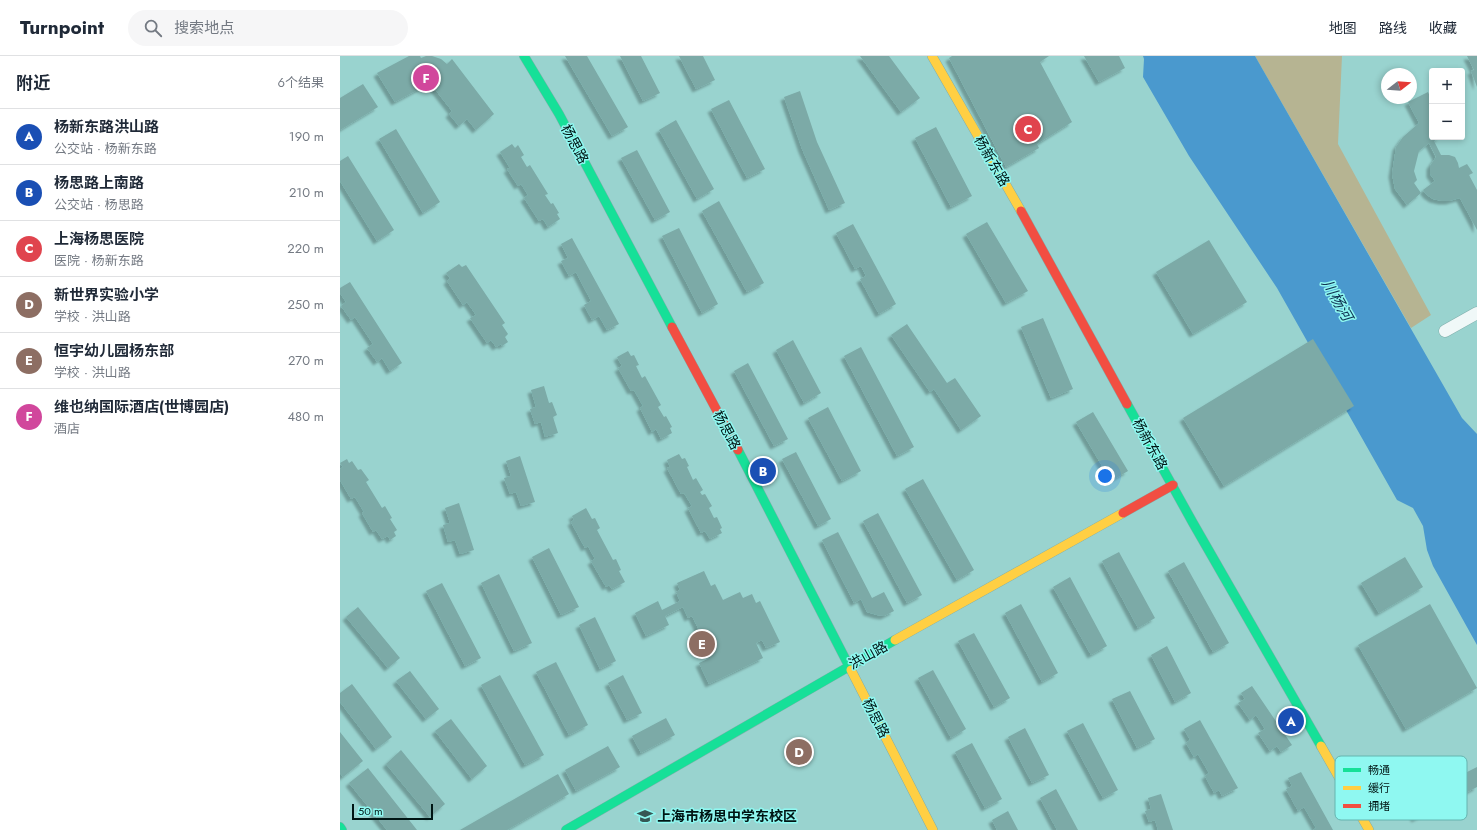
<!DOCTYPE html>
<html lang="zh">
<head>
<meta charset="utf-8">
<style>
  body { margin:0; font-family:Jost,"Noto Sans SC",sans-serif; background:#f6f6f7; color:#1f2937 }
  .controls { position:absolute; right:12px; top:12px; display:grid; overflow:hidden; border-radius:4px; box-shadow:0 2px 6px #0003 }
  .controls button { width:36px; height:36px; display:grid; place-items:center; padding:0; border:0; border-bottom:1px solid #e0e1e3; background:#fff; color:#1f2937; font:20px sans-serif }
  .compass { position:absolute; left:1041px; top:12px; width:36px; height:36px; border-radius:50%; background:#fff; box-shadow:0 2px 6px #0003; rotate:73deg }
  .scale { position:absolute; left:12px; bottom:10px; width:81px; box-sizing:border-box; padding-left:4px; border:2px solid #001514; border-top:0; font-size:11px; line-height:14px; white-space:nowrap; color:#001514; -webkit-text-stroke:3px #8ff8f1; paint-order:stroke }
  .you { position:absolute; left:765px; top:420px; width:14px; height:14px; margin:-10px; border:3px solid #fff; border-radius:50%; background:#1a73e8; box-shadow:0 0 0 6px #1a73e833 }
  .badge { display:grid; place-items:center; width:26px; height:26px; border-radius:50%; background:#365855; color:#fff; font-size:13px; font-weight:700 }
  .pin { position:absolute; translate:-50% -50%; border:2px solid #fff; box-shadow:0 1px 4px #0006 }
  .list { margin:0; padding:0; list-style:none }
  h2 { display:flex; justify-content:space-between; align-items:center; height:52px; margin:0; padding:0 16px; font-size:17px }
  h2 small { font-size:13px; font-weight:400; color:#747a83 }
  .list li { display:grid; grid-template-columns:26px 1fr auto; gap:12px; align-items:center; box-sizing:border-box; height:56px; padding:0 16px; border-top:1px solid #e0e1e3 }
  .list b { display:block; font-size:15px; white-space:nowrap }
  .list p { margin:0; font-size:13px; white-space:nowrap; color:#747a83 }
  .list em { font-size:13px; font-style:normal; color:#747a83 }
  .icon { flex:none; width:22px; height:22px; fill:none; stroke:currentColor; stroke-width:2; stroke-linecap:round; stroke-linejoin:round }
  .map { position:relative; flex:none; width:1137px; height:774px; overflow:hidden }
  header { display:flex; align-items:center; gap:24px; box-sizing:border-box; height:56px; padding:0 20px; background:#fff; border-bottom:1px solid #e0e1e3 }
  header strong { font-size:19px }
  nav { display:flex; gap:22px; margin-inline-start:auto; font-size:14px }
  .search { width:280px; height:36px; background:#f6f6f7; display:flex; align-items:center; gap:10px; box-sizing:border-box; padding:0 14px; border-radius:22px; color:#747a83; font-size:15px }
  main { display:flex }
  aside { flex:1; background:#fff }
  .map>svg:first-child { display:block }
</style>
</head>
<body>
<header>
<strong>Turnpoint</strong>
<div class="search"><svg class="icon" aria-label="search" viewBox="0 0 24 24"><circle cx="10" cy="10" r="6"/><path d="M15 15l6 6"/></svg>搜索地点</div>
<nav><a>地图</a><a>路线</a><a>收藏</a></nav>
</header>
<main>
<aside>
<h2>附近<small>6个结果</small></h2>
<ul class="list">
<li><span class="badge" style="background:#1a4fb4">A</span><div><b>杨新东路洪山路</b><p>公交站 · 杨新东路</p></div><em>190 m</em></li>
<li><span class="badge" style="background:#1a4fb4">B</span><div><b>杨思路上南路</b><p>公交站 · 杨思路</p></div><em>210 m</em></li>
<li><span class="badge" style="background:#e0444e">C</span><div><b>上海杨思医院</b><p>医院 · 杨新东路</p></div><em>220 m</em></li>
<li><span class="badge" style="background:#8d6e63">D</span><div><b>新世界实验小学</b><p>学校 · 洪山路</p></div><em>250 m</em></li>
<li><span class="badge" style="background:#8d6e63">E</span><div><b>恒宇幼儿园杨东部</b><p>学校 · 洪山路</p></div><em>270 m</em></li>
<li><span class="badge" style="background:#d1479c">F</span><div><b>维也纳国际酒店(世博园店)</b><p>酒店</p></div><em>480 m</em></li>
</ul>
</aside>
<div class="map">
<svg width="1137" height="774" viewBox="0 0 1137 774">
  <defs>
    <filter id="shadow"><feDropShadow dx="-3.5" dy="3.5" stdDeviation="1" flood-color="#0004"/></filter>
  </defs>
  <rect width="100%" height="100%" fill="#99d3cf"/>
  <path fill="#b6b492" d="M915,0H1002L998,88L1091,259L1071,272Z"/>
  <path fill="#4a99ce" d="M803,0H915L1122,362L1137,378V589L1093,510L1087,494L1083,470L1073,452L1057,444L937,232L849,100L803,21L804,3Z"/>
  <path fill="#7baaa7" filter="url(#shadow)" d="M69,0H80L81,2L86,0H92L101,3L107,8L112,3L154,58L136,74L127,63L119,70L109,58L112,55L90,27L55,46L37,17Z
    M225,0H247L288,71L272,80Z
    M280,0H301L320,37L303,45Z
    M339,0H363L375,24L356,33Z
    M520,0H549L580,42L561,56Z
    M612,0H709L700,6L732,66L697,88L699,92L666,111L609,2Z
    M744,0H779L785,12L759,26Z
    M1127,0H1137V31L1131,15L1134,14Z
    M23,28L38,51L0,74V42Z
    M460,35L477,86L505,147L489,154L462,93L444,41Z
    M1088,36L1092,45V81H1101L1094,85L1101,99H1109L1115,101L1118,107L1119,112L1127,108L1133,117L1129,119L1137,134V174L1120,142L1109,145H1102L1093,143L1087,139L1083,134L1095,125L1090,118V110L1096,101L1089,87L1079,95L1074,115L1077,124L1074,127L1081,137L1067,149L1055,133L1052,118L1056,91L1063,81L1079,67L1068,46Z
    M389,44L425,113L407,122L371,53Z
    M336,64L374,133L357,143L319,74Z
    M596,71L632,140L611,151L575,82Z
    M56,73L100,146L83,157L39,83Z
    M172,88L175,92L178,89L184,99L181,101L187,111L190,109L208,138L205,139L211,148L213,147L219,157L217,158L220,163L208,171L203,163L199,165L184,142L188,139L181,128L178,130L167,113L170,112L160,96Z
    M297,94L330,156L315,164L281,102Z
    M8,100L54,174L37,185L0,125V105Z
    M379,145L424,227L407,236L362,155Z
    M647,166L688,235L666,247L626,178Z
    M513,168L556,248L539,258L520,223L526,220L521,210L515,213L496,177Z
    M339,172L378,248L362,257L322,180Z
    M232,182L279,268L267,274L259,260L252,264L244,249L251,245L236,216L229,220L221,205L228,202L221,188Z
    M869,184L907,246L853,278L816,216Z
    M119,208L122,211L126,209L165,267L162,269L168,278L165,281L168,286L162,290L161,288L156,291L151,284L147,287L130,262L136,259L127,246L123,249L107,225L110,222L106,217Z
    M10,226L62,307L50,315L42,302L37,306L27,292L33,288L15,261L11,264L1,250L6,246L0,237V232Z
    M703,262L733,333L711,342L681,271Z
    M567,268L607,327L615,322L641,360L621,374L594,333L590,336L551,279Z
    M973,283L1014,350L884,430L843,362Z
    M453,284L481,337L464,347L436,294Z
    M521,291L574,391L557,400L504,300Z
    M288,295L291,300L294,299L299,309L296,310L302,322L305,320L321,349L318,351L324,361L326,360L332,371L330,372L332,377L321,383L316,373L312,376L300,352L303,350L294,334L291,335L278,312L282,310L277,301Z
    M408,307L448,383L434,390L394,315Z
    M204,330L209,347L212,346L217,359L213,361L218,377L205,381L201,366L195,368L190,353L196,351L191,334Z
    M488,351L521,415L502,425L468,362Z
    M753,356L788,415L771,425L736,366Z
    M456,396L491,463L478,470L442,403Z
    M339,398L342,403L345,402L349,410L347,411L353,424L356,422L363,434L360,436L362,439L365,438L372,450L369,452L374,462L377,461L382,472L380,473L382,477L370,483L365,475L361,477L348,452L352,450L344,437L341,438L327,412L330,411L327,404Z
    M180,400L195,446L181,450L176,436L170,438L164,422L171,420L166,405Z
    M7,403L9,407L12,405L18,414L21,413L29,424L26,426L42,452L45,450L52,462L50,463L57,474L54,476L56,480L50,484L48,480L42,483L36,474L33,476L22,457L24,456L15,441L11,443L0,424V413L3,411L0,407Z
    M583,423L634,514L617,524L565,433Z
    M119,447L134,494L120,498L115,484L108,486L103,469L110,467L105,452Z
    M246,452L252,463L255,462L260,472L257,474L273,504L276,503L281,514L279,515L285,526L272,533L269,529L266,531L251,505L255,503L248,490L245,492L231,466L234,464L232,460Z
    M538,457L582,539L567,547L523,465Z
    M498,476L532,542L544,536L554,555L544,560L537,559L527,556L521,543L514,547L482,484Z
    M209,492L239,551L221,559L192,501Z
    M779,496L815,562L798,572L762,505Z
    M1065,501L1083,531L1039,557L1021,527Z
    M844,506L889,587L873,596L828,515Z
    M364,515L371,530L375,528L383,544L400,536L403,542L412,538L416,547L420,545L440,586L426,592L422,584L416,587L423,602L369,628L359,607L372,601L352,560L348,562L343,551L325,560L329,569L306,580L295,557L318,545L322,554L340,545L336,536L340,534L337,527Z
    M159,518L192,587L174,595L141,527Z
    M730,521L767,590L751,599L713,531Z
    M102,527L141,602L125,610L86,535Z
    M681,548L718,617L702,626L665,557Z
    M1090,548L1137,632L1066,673L1018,589Z
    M18,551L60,602L48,612L6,561Z
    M255,561L276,605L260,613L239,569Z
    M634,577L670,642L654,651L618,585Z
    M827,590L851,637L835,646L811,599Z
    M216,606L248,669L229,679L196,616Z
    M593,614L626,673L611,682L578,622Z
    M70,615L99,653L86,663L56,625Z
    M160,619L204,699L185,709L141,629Z
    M283,619L302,657L287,664L268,627Z
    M12,628L52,681L36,693L0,646V637Z
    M912,630L952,689L941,696L937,690L930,695L918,677L925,673L916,659L910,664L898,647L905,643L901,637Z
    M790,635L815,683L797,692L772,643Z
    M326,662L335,679L301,697L292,680Z
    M111,663L147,710L132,723L95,675Z
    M860,664L898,732L882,740L879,734L874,737L865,720L869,717L858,698L854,701L846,687L850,684L844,673Z
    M743,667L778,734L763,742L727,675Z
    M685,672L709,719L692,727L668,681Z
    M0,676L23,705L3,721L0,717Z
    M632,687L662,743L645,752L615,696Z
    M268,690L280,711L236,735L225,714Z
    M61,694L105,748L90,761L46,708Z
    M1137,711V731L1075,763L1066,747Z
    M28,712L77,774H47L9,727Z
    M961,716L993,774H973L976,772L964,751L958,755L946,733L952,730L948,722Z
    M218,718L229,738L167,774H120Z
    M716,733L738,774H717L700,742Z
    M821,738L833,774H818L815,764L809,766L805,755L811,753L808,742Z
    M668,755L678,774H657L652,764Z"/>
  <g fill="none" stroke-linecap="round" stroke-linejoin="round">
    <defs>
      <path id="street" d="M1105,275L1137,257"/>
      <path id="fast" d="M184,0L219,58L332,271
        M787,348L853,467L981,690
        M398,394L511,614
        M0,771L2,774
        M226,774L555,584"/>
      <path id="slow" d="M592,0L681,155
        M555,584L783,457
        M511,614L593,774
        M981,690L1029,774"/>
      <path id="jam" d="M681,155L787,348
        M332,271L398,394
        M783,457L833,429"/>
    </defs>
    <use href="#street" stroke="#80afac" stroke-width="13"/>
    <use href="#fast" stroke="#80afac" stroke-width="10"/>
    <use href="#slow" stroke="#80afac" stroke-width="10"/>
    <use href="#jam" stroke="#80afac" stroke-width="10"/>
    <use href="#street" stroke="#f0f8f8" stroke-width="12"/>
    <use href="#fast" stroke="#16e098" stroke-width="9"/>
    <use href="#slow" stroke="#ffcf43" stroke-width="9"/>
    <use href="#jam" stroke="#f24e42" stroke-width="9"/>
  </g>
  <defs>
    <symbol id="school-bare" viewBox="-9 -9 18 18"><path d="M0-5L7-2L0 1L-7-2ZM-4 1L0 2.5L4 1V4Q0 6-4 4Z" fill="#365855" stroke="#8ff8f1" stroke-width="2.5" paint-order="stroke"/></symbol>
  </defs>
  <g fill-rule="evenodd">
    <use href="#school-bare" x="294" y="749" width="22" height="22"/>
  </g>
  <g text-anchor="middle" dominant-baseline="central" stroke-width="3" stroke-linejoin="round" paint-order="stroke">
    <g font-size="14" fill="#001514" stroke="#8ff8f1">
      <text transform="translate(235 88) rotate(62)">杨思路</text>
      <text transform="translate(652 105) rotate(60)">杨新东路</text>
      <text transform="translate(387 374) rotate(62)">杨思路</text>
      <text transform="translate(810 388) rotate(61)">杨新东路</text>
      <text transform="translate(528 599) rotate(-29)">洪山路</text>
      <text transform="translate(536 662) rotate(63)">杨思路</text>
    </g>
    <g font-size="14" font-weight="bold" fill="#001514" stroke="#8ff8f1" text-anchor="start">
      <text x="317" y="760">上海市杨思中学东校区</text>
    </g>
    <g font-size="15" font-style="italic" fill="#103353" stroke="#8ff8f1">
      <text transform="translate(997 244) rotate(60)">川杨河</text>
    </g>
  </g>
  <rect x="995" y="700" width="132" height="64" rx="6" fill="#8ff8f1" stroke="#64b4af" stroke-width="1"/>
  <rect x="1003" y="712" width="18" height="4" fill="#16e098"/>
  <rect x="1003" y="730" width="18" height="4" fill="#ffcf43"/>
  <rect x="1003" y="748" width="18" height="4" fill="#f24e42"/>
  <g font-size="11" fill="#001514">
    <text x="1028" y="718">畅通</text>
    <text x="1028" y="736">缓行</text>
    <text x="1028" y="754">拥堵</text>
  </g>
</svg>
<div class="controls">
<button>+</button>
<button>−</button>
</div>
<svg class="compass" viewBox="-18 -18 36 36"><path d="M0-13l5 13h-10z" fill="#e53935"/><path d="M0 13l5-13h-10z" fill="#747a83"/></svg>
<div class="scale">50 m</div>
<div class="you"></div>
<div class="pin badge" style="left:951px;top:665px;background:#1a4fb4">A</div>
<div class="pin badge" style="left:423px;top:415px;background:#1a4fb4">B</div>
<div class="pin badge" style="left:688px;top:73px;background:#e0444e">C</div>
<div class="pin badge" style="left:459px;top:696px;background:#8d6e63">D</div>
<div class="pin badge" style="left:362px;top:588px;background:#8d6e63">E</div>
<div class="pin badge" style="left:86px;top:22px;background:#d1479c">F</div>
</div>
</main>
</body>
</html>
